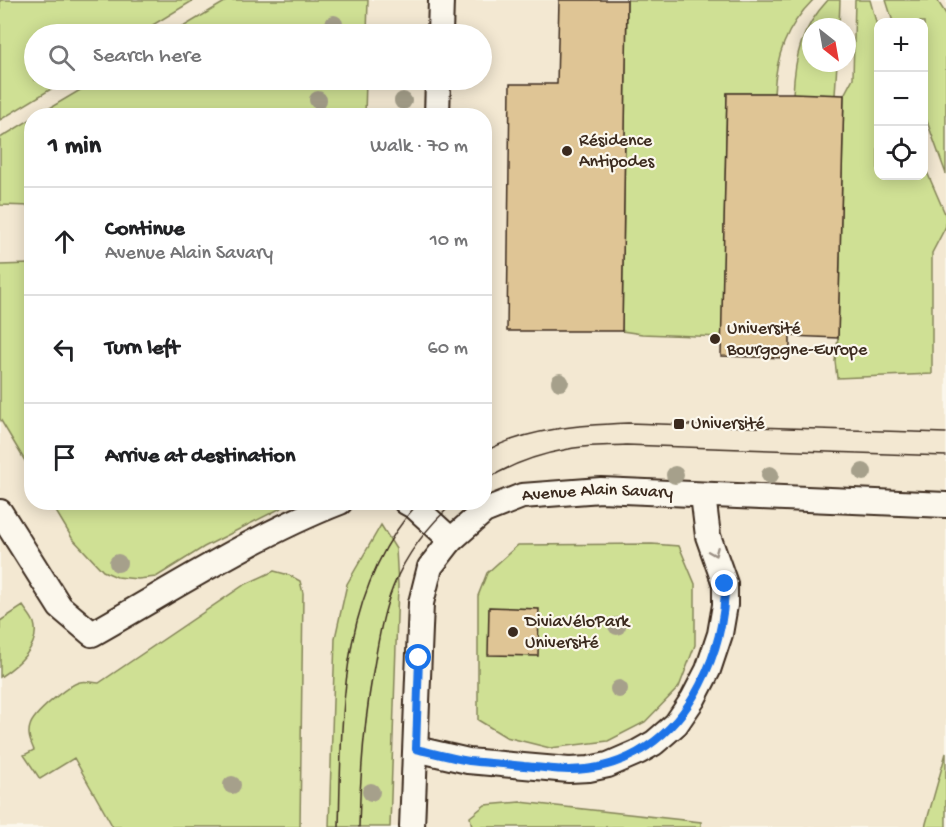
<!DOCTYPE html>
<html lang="en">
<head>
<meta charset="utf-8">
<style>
  body { margin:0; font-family:"Gochi Hand",sans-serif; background:#f6f6f6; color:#202124 }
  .controls { position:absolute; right:18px; top:18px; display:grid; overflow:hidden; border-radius:12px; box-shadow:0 3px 15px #0003 }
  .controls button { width:54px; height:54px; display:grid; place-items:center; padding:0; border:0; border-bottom:2px solid #e0e0e0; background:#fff; color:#202124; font:30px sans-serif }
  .compass { position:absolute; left:802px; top:18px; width:54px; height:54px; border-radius:50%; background:#fff; box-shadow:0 3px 15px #0003; rotate:149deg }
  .stop { position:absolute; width:18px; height:18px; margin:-14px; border:4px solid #1a73e8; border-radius:50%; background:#fff }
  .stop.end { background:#1a73e8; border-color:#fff; box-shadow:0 2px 6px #0008 }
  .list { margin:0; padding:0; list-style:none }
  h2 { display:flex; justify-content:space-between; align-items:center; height:78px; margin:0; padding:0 24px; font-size:26px }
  h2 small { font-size:20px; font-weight:400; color:#757577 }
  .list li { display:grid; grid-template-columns:39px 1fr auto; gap:18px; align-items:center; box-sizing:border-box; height:108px; padding:0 24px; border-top:2px solid #e0e0e0 }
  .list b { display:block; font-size:22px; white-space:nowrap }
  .list p { margin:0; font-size:20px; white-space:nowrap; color:#757577 }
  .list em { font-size:20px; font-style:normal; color:#757577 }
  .icon { flex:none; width:33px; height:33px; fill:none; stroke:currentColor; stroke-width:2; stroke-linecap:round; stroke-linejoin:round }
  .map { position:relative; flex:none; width:946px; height:827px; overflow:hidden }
  .search { position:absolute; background:#fff; box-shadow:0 3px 15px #0003; left:24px; top:24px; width:468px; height:66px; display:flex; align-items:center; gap:15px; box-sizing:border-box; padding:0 21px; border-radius:33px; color:#757577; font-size:22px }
  .panel { position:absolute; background:#fff; box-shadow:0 3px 15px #0003; left:24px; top:108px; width:468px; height:402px; border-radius:24px }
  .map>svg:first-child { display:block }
</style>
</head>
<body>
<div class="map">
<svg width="946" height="827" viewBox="0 0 946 827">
  <rect width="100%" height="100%" fill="#fbf7ec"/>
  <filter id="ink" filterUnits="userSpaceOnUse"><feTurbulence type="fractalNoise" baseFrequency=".0167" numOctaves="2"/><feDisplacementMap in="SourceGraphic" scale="12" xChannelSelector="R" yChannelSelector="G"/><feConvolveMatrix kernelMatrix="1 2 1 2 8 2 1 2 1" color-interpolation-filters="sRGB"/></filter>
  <g filter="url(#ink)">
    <path fill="#f3e8d2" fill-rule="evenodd" d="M0,0H946V827H0ZM878,22H924V176H878ZM811,27H847V63H811ZM34,34H482V80H34ZM32,116H484V502H32Z"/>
    <path fill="#cfe094" stroke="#858559" stroke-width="1.5" d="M0,0H194L138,34H34V80H66L0,120Z
      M228,0H368L367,34H171Z
      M627,0H813C786,27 776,56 774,93H727L722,337L642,334L622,331Z
      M828,0H840L839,27H811V63H837L835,95L793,94C795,55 801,29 828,0Z
      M855,0H870L878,29V176H924V165L946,216V226L932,253V374L837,378L835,361L838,338L844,95L853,78Z
      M886,0H937L946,14V174L924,113V22H893Z
      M97,80H366L365,115H38Z
      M31,119V206L0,205V138Z
      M31,264H32L31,471L0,419V265Z
      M51,503H291L204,547L156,577L138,579L117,577L103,571L72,538Z
      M381,525L396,549L398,585L390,827H329L335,638L347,584Z
      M652,544L679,546L695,584V645L679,687L645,722L608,741L550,748L506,737L478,720V596L487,573L518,545Z
      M274,571L289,575L300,581L303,593L300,827H113L74,758L40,779L24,755L34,750C31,743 27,735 30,726C33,714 68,685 80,682C85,680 94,683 99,683L244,585Z
      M23,606C26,611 32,617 34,623C41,646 17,666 0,677V621Z
      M946,753V827H925Z
      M520,802L701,822V827H472L470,817L485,805Z"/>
    <path fill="#dfc595" stroke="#3b2a1e" stroke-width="1.5" d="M559,0H627L622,331H507L510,84H557Z
      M727,93H793L844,95L838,338L790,336V358L721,356Z
      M489,607L539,609L538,656L488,655Z"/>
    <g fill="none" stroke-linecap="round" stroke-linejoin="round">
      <defs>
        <g id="service">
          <path d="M440,34L441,0"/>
          <path d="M437,116L438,80"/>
          <path d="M406,502L415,507L451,540"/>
          <path d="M0,512L60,607L92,634C172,589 255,535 340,502"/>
          <path d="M416,749L468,761L569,770L589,769L608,765L638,752L654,743L676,724L693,699L708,670L720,634L725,605V584L708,536L703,495"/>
          <path id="s1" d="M412,827L421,603L430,567L451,540L484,511L522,496L601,490L946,505"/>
        </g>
      </defs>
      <use href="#service" stroke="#3b2a1e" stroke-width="28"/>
      <use href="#service" stroke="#fbf7ec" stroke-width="24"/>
      <path stroke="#3b2a1e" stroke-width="1.5" d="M484,452C528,428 580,425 628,423L946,433
        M484,481C509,465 540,454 569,449C587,445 608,446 626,445L946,456
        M339,827C342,715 338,591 419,502
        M359,827C360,774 364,724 373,672C378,643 382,615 393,587C405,556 429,524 455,502"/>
    </g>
    <g fill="#a6a08b">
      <circle cx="334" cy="24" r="9"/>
      <circle cx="318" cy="100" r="9"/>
      <circle cx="403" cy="101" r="9"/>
      <circle cx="560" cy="382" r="9"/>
      <circle cx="863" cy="472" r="9"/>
      <circle cx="675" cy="475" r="9"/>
      <circle cx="770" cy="475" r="9"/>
      <circle cx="118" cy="563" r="9"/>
      <circle cx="617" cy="626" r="9"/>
      <circle cx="619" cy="689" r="9"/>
      <circle cx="232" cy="785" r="9"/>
      <circle cx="371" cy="792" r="9"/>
    </g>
    <defs><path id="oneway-chevron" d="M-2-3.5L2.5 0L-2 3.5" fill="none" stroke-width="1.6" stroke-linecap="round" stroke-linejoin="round" transform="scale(1.5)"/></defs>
    <use stroke="#9b9085" href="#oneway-chevron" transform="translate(714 552) rotate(67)"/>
  </g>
  <g fill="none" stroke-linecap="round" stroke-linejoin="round" filter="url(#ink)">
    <path stroke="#1a73e8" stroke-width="8" d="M419,658L416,749C433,753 451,758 469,761C487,763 506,764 524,766C539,767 554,770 569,770C628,770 674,736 700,685C716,654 725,619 725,584"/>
  </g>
  <g fill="#3b2a1e" stroke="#fbf7ec" stroke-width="2">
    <circle cx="567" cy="151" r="6"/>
    <circle cx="715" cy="339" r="6"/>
    <rect x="673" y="418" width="12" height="12" rx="3"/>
    <circle cx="513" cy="632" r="6"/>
  </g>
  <g text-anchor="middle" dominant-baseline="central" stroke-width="4.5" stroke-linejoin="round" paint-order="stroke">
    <g font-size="18" fill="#3b2a1e" stroke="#fbf7ec" text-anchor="start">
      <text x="579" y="141">Résidence<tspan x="579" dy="21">Antipodes</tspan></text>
      <text x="727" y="329">Université<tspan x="727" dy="21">Bourgogne-Europe</tspan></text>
      <text x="691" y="424">Université</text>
      <text x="525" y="622">DiviaVéloPark<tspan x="525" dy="21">Université</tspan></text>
    </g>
    <g font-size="18" fill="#3b2a1e" stroke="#fbf7ec">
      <text stroke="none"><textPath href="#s1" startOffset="456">Avenue Alain Savary</textPath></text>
    </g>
  </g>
</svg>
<div class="controls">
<button>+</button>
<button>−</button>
<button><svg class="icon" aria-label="locate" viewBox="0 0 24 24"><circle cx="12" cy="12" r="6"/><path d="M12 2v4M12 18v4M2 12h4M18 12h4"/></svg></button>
</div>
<svg class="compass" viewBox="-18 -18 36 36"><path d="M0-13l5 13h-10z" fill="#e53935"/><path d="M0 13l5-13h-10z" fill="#757577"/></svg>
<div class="stop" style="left:419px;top:658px"></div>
<div class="stop end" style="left:725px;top:584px"></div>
<div class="search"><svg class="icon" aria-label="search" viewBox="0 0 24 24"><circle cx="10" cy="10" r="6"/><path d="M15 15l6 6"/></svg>Search here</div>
<section class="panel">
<h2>1 min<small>Walk · 70 m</small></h2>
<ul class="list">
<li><svg class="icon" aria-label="ahead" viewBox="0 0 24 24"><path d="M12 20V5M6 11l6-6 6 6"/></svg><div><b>Continue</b><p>Avenue Alain Savary</p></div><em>10 m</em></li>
<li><svg class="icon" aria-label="left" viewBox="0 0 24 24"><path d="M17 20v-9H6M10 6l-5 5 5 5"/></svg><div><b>Turn left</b></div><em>60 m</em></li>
<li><svg class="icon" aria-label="arrive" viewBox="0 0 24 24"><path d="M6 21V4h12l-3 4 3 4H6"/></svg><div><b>Arrive at destination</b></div></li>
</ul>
</section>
</div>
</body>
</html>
